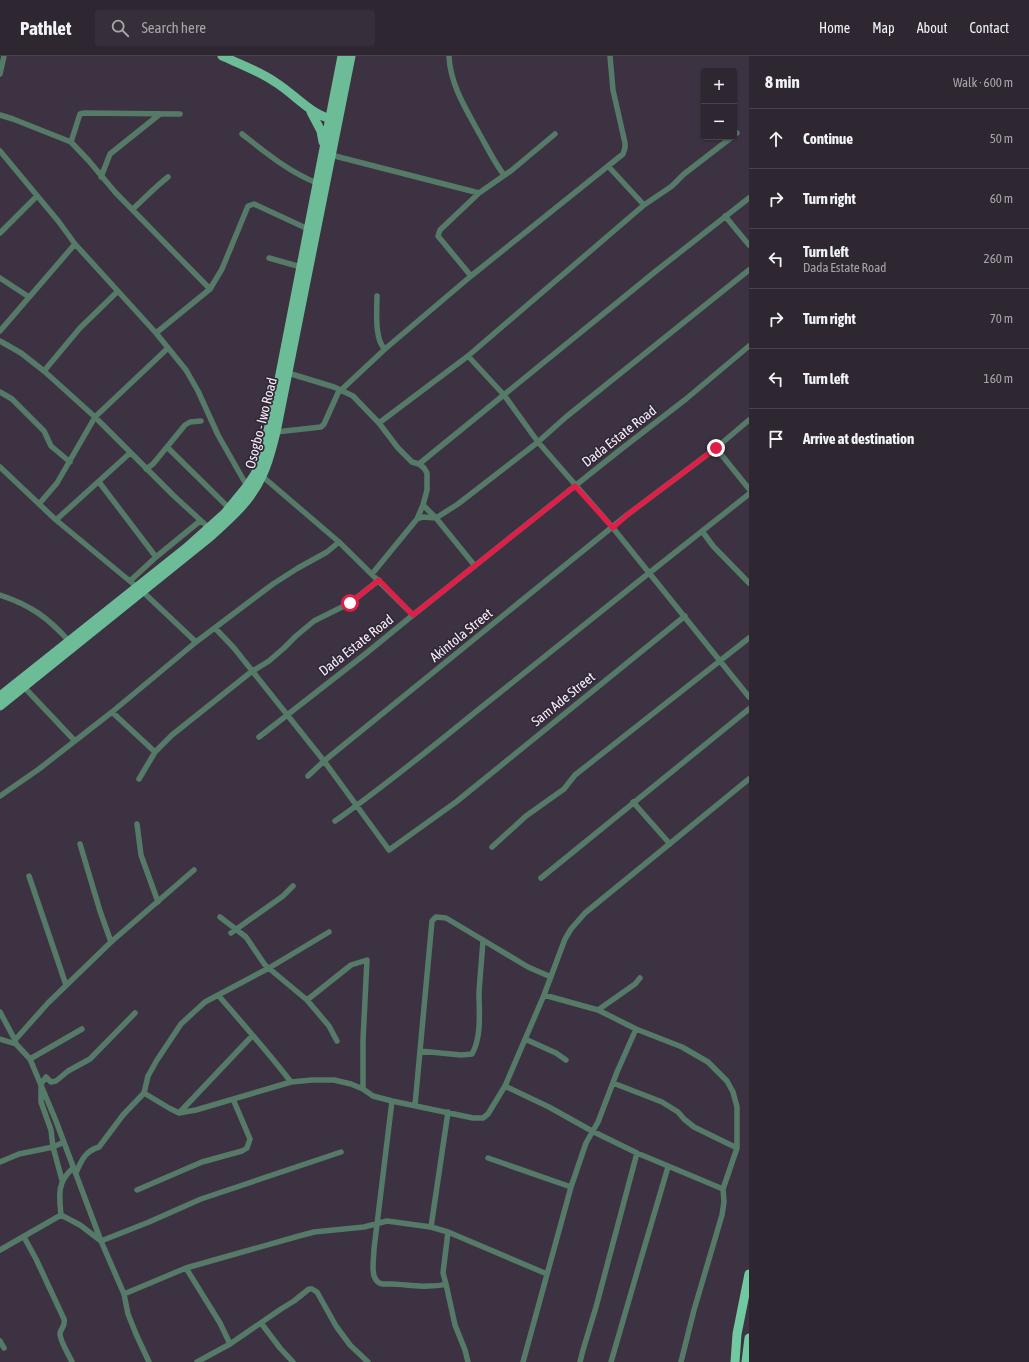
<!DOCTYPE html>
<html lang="en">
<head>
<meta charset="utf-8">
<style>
  body { margin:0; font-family:"Asap Condensed",sans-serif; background:#362e39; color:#f1f3f6 }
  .controls { position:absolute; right:12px; top:12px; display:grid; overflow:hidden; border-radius:4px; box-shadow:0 1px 3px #0004 }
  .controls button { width:36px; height:36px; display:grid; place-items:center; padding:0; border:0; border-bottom:1px solid #49434d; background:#2e2631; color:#f1f3f6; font:20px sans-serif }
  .stop { position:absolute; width:12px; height:12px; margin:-9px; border:3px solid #e11d48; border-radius:50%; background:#fff }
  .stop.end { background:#e11d48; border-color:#fff; box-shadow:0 1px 4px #0008 }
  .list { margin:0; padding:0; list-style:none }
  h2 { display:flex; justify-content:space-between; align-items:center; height:52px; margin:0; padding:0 16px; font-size:17px }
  h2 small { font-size:13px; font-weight:400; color:#a7a5ab }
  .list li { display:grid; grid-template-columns:26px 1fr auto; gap:12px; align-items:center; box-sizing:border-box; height:60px; padding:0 16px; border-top:1px solid #49434d }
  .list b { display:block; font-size:15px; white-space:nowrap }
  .list p { margin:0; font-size:13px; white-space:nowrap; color:#a7a5ab }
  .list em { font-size:13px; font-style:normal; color:#a7a5ab }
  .icon { flex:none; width:22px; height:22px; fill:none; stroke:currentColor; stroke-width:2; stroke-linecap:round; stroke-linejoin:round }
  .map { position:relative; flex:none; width:749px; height:1306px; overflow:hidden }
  header { display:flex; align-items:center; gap:24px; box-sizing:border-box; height:56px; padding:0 20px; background:#2e2631; border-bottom:1px solid #49434d }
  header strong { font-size:19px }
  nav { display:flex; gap:22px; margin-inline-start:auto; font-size:14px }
  .search { width:280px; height:36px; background:#362e39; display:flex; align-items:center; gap:10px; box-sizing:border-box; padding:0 14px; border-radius:4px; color:#a7a5ab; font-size:15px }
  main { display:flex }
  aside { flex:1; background:#2e2631 }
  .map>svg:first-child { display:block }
</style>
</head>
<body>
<header>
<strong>Pathlet</strong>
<div class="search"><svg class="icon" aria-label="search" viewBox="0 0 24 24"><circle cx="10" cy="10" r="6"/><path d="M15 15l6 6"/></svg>Search here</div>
<nav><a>Home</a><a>Map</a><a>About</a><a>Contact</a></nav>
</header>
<main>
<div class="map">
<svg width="749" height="1306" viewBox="0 0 749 1306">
  <rect width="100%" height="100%" fill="#3d3241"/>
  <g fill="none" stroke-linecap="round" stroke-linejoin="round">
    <path stroke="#557a68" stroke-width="5.5" d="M449,0C450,28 466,53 479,77C487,91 494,106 504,119
      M0,18L4,0
      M0,59L13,63L71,86L89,105L115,136L210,233
      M242,78C265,96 289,116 317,127
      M734,79L737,77
      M71,86L79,61L80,58L84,57L180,58
      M0,95L59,166L75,188L156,277L186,314L198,335L218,379L247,430
      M331,99L479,137
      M608,110L644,149
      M101,121L110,98L160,58
      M133,153C145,142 155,131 168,121
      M725,160L749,189
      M0,177L37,140
      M269,202L301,211
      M471,220L438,180L440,174L479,137L512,114L555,78
      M0,222L29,241
      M377,240C377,253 374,284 385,293
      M0,275L75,188
      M156,277L210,233L222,213L248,150L254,148L308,173
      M0,285L21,297L44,315L95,361L174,440L209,472
      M468,300L504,339L538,386L613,472L749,641
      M44,315L80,272L117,236
      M288,317L334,331L353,340L379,367L398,392L412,406L419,408L424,412L427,417V434L423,449L417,463L372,518
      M0,336L12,343L44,375L51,390L70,406
      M379,367L468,300L644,149L672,130L684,118L732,81
      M276,376L321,371L324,368L338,337L385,293L471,220L623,98L625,92V87L613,34L610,0
      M167,391L229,452
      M716,392L749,433
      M419,408L656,215L749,142
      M0,411L56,464L137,531
      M146,413L153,408L185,369L190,366L201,365
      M262,420L339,486L413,559
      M99,426L156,501
      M39,448L57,427L95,361L168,292
      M423,449L436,462L475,510
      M417,463L423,461L436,462L458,448L538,386L566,361L749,214
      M56,464L130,397
      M702,475L713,490L749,527
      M130,525L156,501L200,465
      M142,535L196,586
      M0,539C31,549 48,562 69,585
      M215,572L234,592L324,705L389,794L456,746L685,560
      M24,631L74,684
      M112,656L155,696
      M259,681L364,599L413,559L620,394L686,343L749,290
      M308,720L324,705L627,459L716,392L749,364
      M139,723L155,696L172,679L251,616L269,605L284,592L296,580L314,565L350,547L379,524
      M0,740L39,713L112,656L196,586L273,528L298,512L327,496L339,486
      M633,746L670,788
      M335,765C391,726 444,681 498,638C581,571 665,504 749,438
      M137,768L141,799L158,846
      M80,788L100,855L111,886
      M492,791L526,760L564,733L575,719L749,582
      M29,820L66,929
      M541,822L749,653
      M220,861L246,881L265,909L307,944L329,970L337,985
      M231,877L283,840L293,830
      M218,939C243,968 268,996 291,1026
      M544,939L598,954L636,973L682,991L708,1006L727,1025L733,1036L737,1051V1092L723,1133L724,1146L722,1159L694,1254L681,1306
      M307,944L351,909L367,904L363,984V1033
      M598,954L635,928L640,922
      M0,956L15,984
      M0,983L16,988L30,1003L56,1065L101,1185L124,1238L128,1258L136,1278L149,1306
      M525,983L556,997L566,1004
      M16,988L15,984L48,947L111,886L194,814
      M420,995L461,999L472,998C482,980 479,956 479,937C480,919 482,901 483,884
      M30,1003L82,973
      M613,1027L662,1046L678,1056L684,1063L694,1071L737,1092
      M505,1030L549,1051L592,1075L637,1097L723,1133
      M144,1037L169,1052L179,1057L196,1054L291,1026L312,1024H334L351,1028L363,1033L373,1040L392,1045L473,1062H483L488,1058L505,1030L544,939L565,883L571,873L585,857L749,723
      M392,1045L374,1193C374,1202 370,1220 378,1226C381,1229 386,1228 390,1228C403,1228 415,1231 428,1230C434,1230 440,1230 446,1228L443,1217L448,1176
      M415,1049L432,865L436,861L446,862L528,911L551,921
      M180,1056L252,980
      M488,1102L571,1131
      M0,1106L19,1098L53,1091L64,1086
      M76,1117C81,1105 85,1095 99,1091L123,1059L144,1037L148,1020L157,1004L181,968L194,956L205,946L269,912L329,876
      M62,1124L53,1091L51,1074L41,1046V1028L46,1021L51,1026L56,1025L68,1015L90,1003L135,957
      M137,1134L202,1106L242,1095L247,1092L250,1083L233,1043
      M61,1159L80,1169L101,1185L149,1166L201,1143L341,1096
      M61,1159C59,1139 57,1126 73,1112
      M431,1171L448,1056
      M24,1181L36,1203L64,1263C66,1271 60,1272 60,1278C60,1285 69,1299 72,1306
      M0,1194L61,1159
      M186,1212L220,1267L230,1288
      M446,1228L455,1269L465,1294L468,1306
      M124,1238L186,1212L299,1180L314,1176L364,1171L387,1165L431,1171L448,1176L547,1218
      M261,1267L280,1292L293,1306
      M0,1285L4,1292
      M197,1306L230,1288L281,1253L294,1245L309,1233H312L317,1236L336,1270L350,1289L368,1306
      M523,1306L571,1131L586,1087L598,1066L617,1016L636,973
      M580,1306L583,1294L596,1251L637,1097
      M611,1306L640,1206L668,1111"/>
    <path stroke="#6dbc98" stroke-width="9" d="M222,0C240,8 259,15 275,26C296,39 309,58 334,64
      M311,56L321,75L323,86
      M0,640L186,492L225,457L247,430L255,418L260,406L273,354L342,0
      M0,650L210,481C230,463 251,445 262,420C269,406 272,391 276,376L351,0"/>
    <path stroke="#71c9a2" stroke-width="9" d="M735,1306L737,1278L749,1218
      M746,1306L749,1282"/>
  </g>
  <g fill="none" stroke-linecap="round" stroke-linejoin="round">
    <path stroke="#e11d48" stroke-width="5" d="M350,547L379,524L413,559L575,430L613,472L627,459L716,392"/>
  </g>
  <g text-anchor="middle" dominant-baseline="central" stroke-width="3.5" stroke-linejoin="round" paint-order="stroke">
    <g font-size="14" fill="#f5eef8" stroke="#332837">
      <text transform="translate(261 367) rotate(-76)">Osogbo - Iwo Road</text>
      <text transform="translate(619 380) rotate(-38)">Dada Estate Road</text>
      <text transform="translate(461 579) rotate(-39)">Akintola Street</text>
      <text transform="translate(356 589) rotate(-38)">Dada Estate Road</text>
      <text transform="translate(563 643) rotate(-39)">Sam Ade Street</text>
    </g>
  </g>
</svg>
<div class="controls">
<button>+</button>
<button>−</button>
</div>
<div class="stop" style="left:350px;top:547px"></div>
<div class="stop end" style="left:716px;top:392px"></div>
</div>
<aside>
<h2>8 min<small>Walk · 600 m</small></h2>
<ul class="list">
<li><svg class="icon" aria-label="ahead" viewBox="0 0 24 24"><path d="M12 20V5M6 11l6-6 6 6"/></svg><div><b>Continue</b></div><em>50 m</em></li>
<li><svg class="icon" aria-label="right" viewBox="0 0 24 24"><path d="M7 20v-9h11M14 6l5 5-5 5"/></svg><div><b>Turn right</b></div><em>60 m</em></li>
<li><svg class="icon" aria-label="left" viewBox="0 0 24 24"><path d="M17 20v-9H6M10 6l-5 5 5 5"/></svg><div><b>Turn left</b><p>Dada Estate Road</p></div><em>260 m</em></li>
<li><svg class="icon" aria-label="right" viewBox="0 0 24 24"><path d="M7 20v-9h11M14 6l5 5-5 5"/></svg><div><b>Turn right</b></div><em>70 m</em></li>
<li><svg class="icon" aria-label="left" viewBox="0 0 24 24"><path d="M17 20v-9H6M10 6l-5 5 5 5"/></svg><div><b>Turn left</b></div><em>160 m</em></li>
<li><svg class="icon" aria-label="arrive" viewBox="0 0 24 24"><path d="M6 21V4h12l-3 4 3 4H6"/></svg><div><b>Arrive at destination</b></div></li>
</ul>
</aside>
</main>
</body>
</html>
